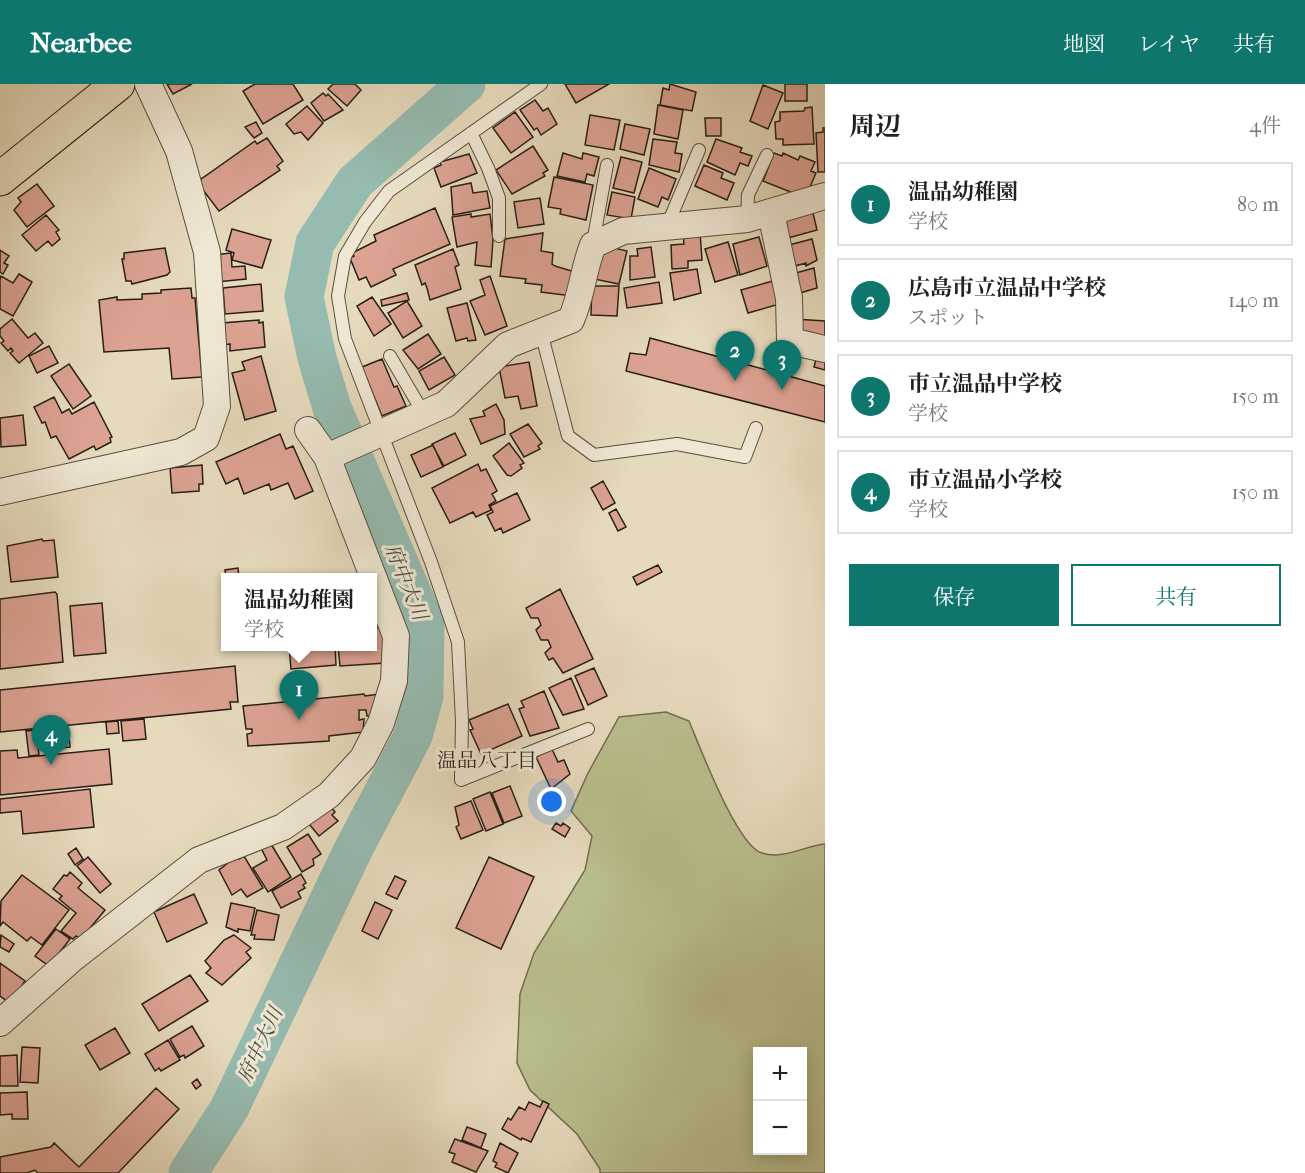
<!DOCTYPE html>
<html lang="ja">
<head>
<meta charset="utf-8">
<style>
  body { margin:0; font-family:"IM FELL French Canon","Noto Serif JP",serif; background:#f6f6f6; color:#222 }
  .controls { position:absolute; right:18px; bottom:18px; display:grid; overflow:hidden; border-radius:0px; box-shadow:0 3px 15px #0003 }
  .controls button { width:54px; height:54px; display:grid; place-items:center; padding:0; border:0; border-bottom:2px solid #e0e0e0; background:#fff; color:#222; font:30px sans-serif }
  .you { position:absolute; left:552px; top:718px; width:21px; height:21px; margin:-15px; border:4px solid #fff; border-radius:50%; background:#1a73e8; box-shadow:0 0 0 9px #1a73e833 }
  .badge { display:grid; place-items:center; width:39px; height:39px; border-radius:50%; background:#0f766e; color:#fff; font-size:20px; font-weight:700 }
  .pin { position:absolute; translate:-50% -50px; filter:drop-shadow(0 2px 3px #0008) }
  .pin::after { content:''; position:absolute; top:32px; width:21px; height:18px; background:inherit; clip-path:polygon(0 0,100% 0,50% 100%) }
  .popup { position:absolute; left:221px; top:489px; width:156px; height:78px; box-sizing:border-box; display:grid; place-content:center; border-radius:0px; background:#fff; filter:drop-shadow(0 2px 4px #0005); font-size:20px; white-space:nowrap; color:#767676 }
  .popup b { font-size:22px; color:#222 }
  .popup::after { content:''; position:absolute; left:50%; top:100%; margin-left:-12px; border:12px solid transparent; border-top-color:#fff }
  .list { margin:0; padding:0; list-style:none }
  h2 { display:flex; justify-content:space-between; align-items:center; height:78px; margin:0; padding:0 24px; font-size:26px }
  h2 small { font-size:20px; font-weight:400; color:#767676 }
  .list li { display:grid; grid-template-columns:39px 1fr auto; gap:18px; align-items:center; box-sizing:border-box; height:84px; margin:0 12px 12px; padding:0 12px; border:2px solid #e0e0e0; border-radius:0px }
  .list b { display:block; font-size:22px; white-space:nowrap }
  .list p { margin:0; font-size:20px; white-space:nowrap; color:#767676 }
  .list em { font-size:20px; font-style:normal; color:#767676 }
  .actions { display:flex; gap:12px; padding:18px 24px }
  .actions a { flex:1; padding:14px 0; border:2px solid #0f766e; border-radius:0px; text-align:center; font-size:21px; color:#0f766e }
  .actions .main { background:#0f766e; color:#fff }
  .map { position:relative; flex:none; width:825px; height:1089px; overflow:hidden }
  header { display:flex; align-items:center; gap:36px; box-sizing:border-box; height:84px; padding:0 30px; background:#0f766e; color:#fff }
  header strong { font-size:28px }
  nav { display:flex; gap:33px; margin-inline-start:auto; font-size:21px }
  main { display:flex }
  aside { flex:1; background:#fff }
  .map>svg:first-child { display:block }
</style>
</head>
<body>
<header>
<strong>Nearbee</strong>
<nav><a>地図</a><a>レイヤ</a><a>共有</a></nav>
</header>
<main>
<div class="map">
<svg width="825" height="1089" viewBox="0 0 825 1089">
  <rect width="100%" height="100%" fill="#e6dabc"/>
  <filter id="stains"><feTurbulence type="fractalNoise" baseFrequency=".00333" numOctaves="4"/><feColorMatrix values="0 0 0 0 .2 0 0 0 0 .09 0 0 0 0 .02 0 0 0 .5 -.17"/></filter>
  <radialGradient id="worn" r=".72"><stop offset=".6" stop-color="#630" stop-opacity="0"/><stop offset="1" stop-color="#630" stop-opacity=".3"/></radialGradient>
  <path fill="#babe8d" stroke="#706e52" stroke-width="1.5" fill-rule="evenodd" d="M666,628L689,637C700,663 737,762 762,769C783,776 804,762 825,760V1089H600V1085L577,1050L530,1006L517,979L520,910L534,869L585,786L592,752L571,727L588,689L619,633ZM758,968H802V1066H758Z"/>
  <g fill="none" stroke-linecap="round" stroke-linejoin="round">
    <path stroke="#96bbb0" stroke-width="39" d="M188,1089L229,1025L354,764L413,652L424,612L425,539L332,324L317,274L304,213L315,159L355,98L466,0"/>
  </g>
  <path fill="#dca292" stroke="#271f16" stroke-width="1.5" d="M167,0H192L173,10Z
    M255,0H293L303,16L263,40L243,7Z
    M333,0H355L361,6L347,22L328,5Z
    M565,0H609L576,19Z
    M670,0L696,8L692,27L660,21L663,4L669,6Z
    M785,0H807V17H785Z
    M763,1L783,9L768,45L750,37Z
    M323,9L326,12L328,10L343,26L324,37L311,19Z
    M535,16L543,27L548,24L557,40L541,51L537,44L534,46L520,26Z
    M658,21L683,26L678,55L654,50Z
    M307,22L323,39L308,56L301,48L294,50L286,40Z
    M812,23L814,60L783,61V55H776L775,38L780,37V28L804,27L805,24Z
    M515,28L533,53L511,69L493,44Z
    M590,31L620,36L614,66L585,61Z
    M705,34H721V52H706Z
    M256,38L262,49L254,54L245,43Z
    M625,40L650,45L644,71L620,65Z
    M823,44H825V88H818L816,49L823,48Z
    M267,54L283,77L277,82L280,86L219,127L197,98L255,57L257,60Z
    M653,55L677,58L675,69L682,70L679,88L649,81Z
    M716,55L742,64L740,68L752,72L748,82L740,79L735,91L707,78Z
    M533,62L548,86L543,89L545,92L512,110L496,86Z
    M563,69L582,75L583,69L599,73L594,92L587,90L585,98L557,92Z
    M774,69L782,72L783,69L798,76L800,72L815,78L811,87L816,89L807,110L798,111L763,97Z
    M469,70L477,89L441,103L434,84L441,81L440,78Z
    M621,73L642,78L634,109L613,104Z
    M704,81L723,89L721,94L734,99L727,116L695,102Z
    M649,84L676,95L668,116L662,113L658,123L638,115Z
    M554,93L593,101L586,136L560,130L561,125L548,123Z
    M471,99L473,109L487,107L490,124L453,131L451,103Z
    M37,100L54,122L27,143L14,126L21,118L18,114Z
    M612,108L635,113L631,135L607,131Z
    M540,114L544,140L518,144L514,118Z
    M435,124L450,160L393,185L396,191L371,203L366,193L359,196L350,174L354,172L352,169L376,157L374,151Z
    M812,125L817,146L788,154L785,131Z
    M471,130V133L490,130L493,155L491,183L475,181L477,158L457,163L452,133Z
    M46,131L59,146L56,148L60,155L52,162L48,157L36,167L22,151Z
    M232,145L271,156L262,184L232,176L234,169L226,166Z
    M700,148L702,176L688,177V184L672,185L671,161L684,160L683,149Z
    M543,149L541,167L553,169L552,180L555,182L575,188L572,212L541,208L542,201L525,199L526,195L500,192L505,155Z
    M759,153L767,182L740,191L733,160Z
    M812,155L817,176L806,182V179L791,183L785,162Z
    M728,158L738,191L715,198L705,165Z
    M606,162L627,167L619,200L594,195L600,166Z
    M651,163L655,193L630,196V172H638L637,165Z
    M165,164L170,188L167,191L132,200L131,197H126L122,175H124V169Z
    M453,165L459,181L455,183L461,205L430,216L427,204L425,199L422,201L415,181Z
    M0,166L9,172L4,179L8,181L3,190L0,188Z
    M231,169L232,183L245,182L246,195L216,198L213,171Z
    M814,184L817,204L790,212L788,191Z
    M697,185L701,209L674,216L670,189Z
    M19,190L32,198L13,232L0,225V195L1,192L13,199Z
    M490,192L507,242L485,251L470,217L485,211L480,196Z
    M780,195L783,219L748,229L741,206Z
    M659,198L662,219L627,224L624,204Z
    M261,200L263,227L225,230L223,204Z
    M592,202H619L617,232L591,231Z
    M191,204L192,214H195L202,293L172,295L169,264L104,268L99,216L117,213V216L142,215V210L161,209V206Z
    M407,209L409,216L382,222L381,216Z
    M372,213L391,240L374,252L357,222Z
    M407,217L422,242L403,254L388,229Z
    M467,219L476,256L468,257L467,254L456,257L447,224Z
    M12,235L28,254L35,249L43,259L19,279L10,269L13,267L11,264L8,267L1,259L4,257L0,252V245Z
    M795,235L825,237V256L795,251Z
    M259,236V239L263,238L265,263L230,267V260L224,261L222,239Z
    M428,250L441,270L418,285L403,266Z
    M650,254L825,302V338L626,287L630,269L646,271Z
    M49,262L58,279L37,289L29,272Z
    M817,271L825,273V286L814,283Z
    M261,272L276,327L245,336L232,289L245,286L242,278Z
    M444,273L455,291L429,306L419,287Z
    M382,275L394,303L397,302L406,322L382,332L362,283Z
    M529,278L537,322L521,325L518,312L505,314L499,283Z
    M69,280L91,312L73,325L51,292Z
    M54,313L62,329L69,325L72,330L94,318L112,353L110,354L111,358L96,366L94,362L69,375L56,352L51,354L45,338L42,339L34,323Z
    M496,320L504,336L505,350L481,360L470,335L485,332L483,327Z
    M23,331L26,361L1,363L0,334Z
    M528,340L542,359L538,362L540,365L524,373L510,350Z
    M455,349L466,371L444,382L432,360Z
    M280,350L286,365L293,362L313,407L295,415L288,399L271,406L269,400L244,410L238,394L226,400L216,378Z
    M509,359L524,379L520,381L522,384L511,392L507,391L493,372Z
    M433,361L443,383L421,393L411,371Z
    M478,380L481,387L486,385L497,407L492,410L496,417L489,421L491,426L476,433L473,428L450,439L432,404Z
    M202,381L203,400H199V407L172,409L170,384Z
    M603,397L615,419L603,426L591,404Z
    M517,409L530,436L503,449L501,444L495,447L487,431L493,428L490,422Z
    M616,425L626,443L618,447L609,429Z
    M42,455L43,457L54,456L58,493L11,498L7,462Z
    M658,481L662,488L637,501L633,493Z
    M238,484L239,494H226L225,486Z
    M560,505L593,575L563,589L553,574L549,576L545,569L551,563L548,556H541L536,546L541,541L538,534H531L526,524Z
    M55,508L57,510L63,578L0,585V515Z
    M102,519L106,569L74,572L70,522Z
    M383,543L386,579L340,582L338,562H372V544Z
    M289,562H335L336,581L291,585Z
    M235,582L238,618H230L231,625L0,648V606Z
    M594,584L607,612L588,621L575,592Z
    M571,594L584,625L563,631L549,604Z
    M544,607L559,644L530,652L519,625L524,623L521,617Z
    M364,610L365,612L380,610L376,631L367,632L366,626H359V636L364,635L363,648L329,652V657L248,662L247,650L252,649V645H246L243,622Z
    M508,620L522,652L481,670L470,646L473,645L469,636Z
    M144,635L146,655L123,657L121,637Z
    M118,637L119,649L107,650L106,638Z
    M68,642L70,663L51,665L49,644Z
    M36,646L39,671L29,672L26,647Z
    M109,665L112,700L0,711V667L17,666L18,674Z
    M552,665L558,678L564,676L570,690L551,705L536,673Z
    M510,702L522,732L504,739L492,709Z
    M90,705L94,743L23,750L21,727L0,729V715Z
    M490,708L503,740L486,747L473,715Z
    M471,717L483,746L461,755L456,743L459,741L455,723Z
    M327,718L335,728L332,731L338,737L319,752L305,735Z
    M556,739L561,742L563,739L570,744L565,753L552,745Z
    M308,750L321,770L313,775L314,781L302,788L287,763Z
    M271,760L291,793L268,808L253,784L267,776L260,762Z
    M76,764L83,775L75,781L68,770Z
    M237,772L239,775L244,772L263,804L247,813L241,805L232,811L219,786Z
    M88,773L111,800L100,809L77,782Z
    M489,773L534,793L501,865L456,844Z
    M70,788L82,799L78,804L105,826L81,855L76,852L73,855L61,847L76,829L59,815L62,812L53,805L64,791L67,792Z
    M301,790L306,799L303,801L305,804L298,808L301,814L281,824L272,807Z
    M22,791L69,826L42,861L31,853L27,857L3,838L0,842L1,817Z
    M395,792L406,797L397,815L386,810Z
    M194,810L207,839L167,858L154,828Z
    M375,818L392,826L378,855L362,847Z
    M231,819L255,824L250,847L238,845V848L226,843Z
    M257,826L279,831L274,856L254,855L255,851H251Z
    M56,845L70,855L49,882L35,872Z
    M1,851L14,860L9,868L0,863Z
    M234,851L251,864L246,868L251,874L222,901L206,889L211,884L205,877L224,856Z
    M0,879L25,897L10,919L0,912Z
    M190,891L208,917L159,947L142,920Z
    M192,942L204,962L185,974L184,971L180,973L170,955Z
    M115,944L130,969L100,986L85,961Z
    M168,956L180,976L161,987L159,984L155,987L145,970Z
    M22,963L40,964L38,999L20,998Z
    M17,971L18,1002H0V972Z
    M197,995L201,1001L196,1005L192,999Z
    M156,1004L179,1025L118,1089H38L35,1086L27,1089H0V1073L51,1063L54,1059L79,1083Z
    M27,1008L28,1035H12V1030L0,1031V1009Z
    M543,1017L549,1020L531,1058L522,1054L521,1056L502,1045L508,1034L511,1036L519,1023L525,1026L529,1018L540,1023Z
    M467,1043L486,1050L481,1064L462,1056Z
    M455,1055L488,1067L476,1088L452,1078L455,1070L449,1068Z
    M500,1059L518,1069L508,1089L495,1083L497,1079L493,1077Z"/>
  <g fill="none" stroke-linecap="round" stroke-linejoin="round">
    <defs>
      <path id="service" d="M541,0L389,107L365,138L345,172L338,212L345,255L431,478L458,558L462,637L461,696L588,645
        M471,49L488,84L499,114V152
        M747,135L748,111L767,71
        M667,142L699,66
        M593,159L607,81
        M541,248L568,352L594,371L677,360L745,373L756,344
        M390,272L424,330"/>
      <path id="minor" d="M771,129L789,214L790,257L825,265
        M327,373L446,320L508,261L571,236C582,211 583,186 593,161L623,147L747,135L825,112
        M0,408L181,368L206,354L217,322L207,168L179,67L148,0
        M0,939L72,875L199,776L283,743L329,711L363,674L381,639L394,597L396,552L327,373L308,346"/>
      <path id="primary" d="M0,95L118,0"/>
    </defs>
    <use href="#service" stroke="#574e40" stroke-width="14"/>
    <use href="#minor" stroke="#574e40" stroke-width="28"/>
    <use href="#primary" stroke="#271f16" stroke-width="35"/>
    <use href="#service" stroke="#efe7d3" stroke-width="12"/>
    <use href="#minor" stroke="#efe7d3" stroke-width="26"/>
    <use href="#primary" stroke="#e6dabc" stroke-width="33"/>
  </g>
  <g text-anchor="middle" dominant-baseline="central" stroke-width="6" stroke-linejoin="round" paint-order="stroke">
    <g font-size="20" font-style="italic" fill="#484e44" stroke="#efe7d3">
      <text transform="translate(406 498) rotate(68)">府中大川</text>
      <text transform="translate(260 961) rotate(-65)">府中大川</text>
    </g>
    <g font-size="20" fill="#271f16" stroke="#efe7d3">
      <text x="487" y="676">温品八丁目</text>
    </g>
  </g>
  <rect width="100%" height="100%" filter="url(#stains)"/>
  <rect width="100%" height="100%" fill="url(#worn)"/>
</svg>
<div class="controls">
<button>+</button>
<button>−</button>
</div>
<div class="you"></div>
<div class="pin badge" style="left:299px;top:636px">1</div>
<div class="popup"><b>温品幼稚園</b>学校</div>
<div class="pin badge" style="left:735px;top:297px">2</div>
<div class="pin badge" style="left:782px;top:306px">3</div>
<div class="pin badge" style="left:51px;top:681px">4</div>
</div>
<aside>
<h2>周辺<small>4件</small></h2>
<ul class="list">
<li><span class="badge">1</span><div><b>温品幼稚園</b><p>学校</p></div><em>80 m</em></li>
<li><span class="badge">2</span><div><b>広島市立温品中学校</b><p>スポット</p></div><em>140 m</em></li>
<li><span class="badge">3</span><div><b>市立温品中学校</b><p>学校</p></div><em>150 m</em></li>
<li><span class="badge">4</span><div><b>市立温品小学校</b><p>学校</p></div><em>150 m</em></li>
</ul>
<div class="actions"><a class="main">保存</a><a>共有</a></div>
</aside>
</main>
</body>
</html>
